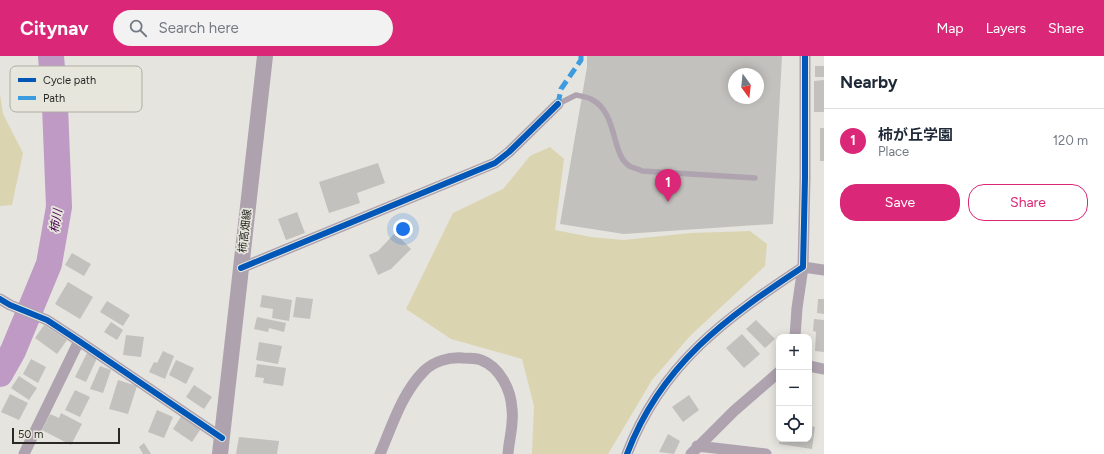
<!DOCTYPE html>
<html lang="en">
<head>
<meta charset="utf-8">
<style>
  body { margin:0; font-family:Figtree,"Noto Sans JP",sans-serif; background:#f2f2f3; color:#1f2937 }
  .controls { position:absolute; right:12px; bottom:12px; display:grid; overflow:hidden; border-radius:8px; box-shadow:0 2px 10px #0003 }
  .controls button { width:36px; height:36px; display:grid; place-items:center; padding:0; border:0; border-bottom:1px solid #e0e1e3; background:#fff; color:#1f2937; font:20px sans-serif }
  .compass { position:absolute; left:728px; top:12px; width:36px; height:36px; border-radius:50%; background:#fff; box-shadow:0 2px 10px #0003; rotate:165deg }
  .scale { position:absolute; left:12px; bottom:10px; width:108px; box-sizing:border-box; padding-left:4px; border:2px solid #292825; border-top:0; font-size:11px; line-height:14px; white-space:nowrap; color:#292825; -webkit-text-stroke:3px #e7e6dd; paint-order:stroke }
  .you { position:absolute; left:403px; top:173px; width:14px; height:14px; margin:-10px; border:3px solid #fff; border-radius:50%; background:#1a73e8; box-shadow:0 0 0 6px #1a73e833 }
  .badge { display:grid; place-items:center; width:26px; height:26px; border-radius:50%; background:#db2777; color:#fff; font-size:13px; font-weight:700 }
  .pin { position:absolute; translate:-50% -33px; filter:drop-shadow(0 1px 2px #0008) }
  .pin::after { content:''; position:absolute; top:21px; width:14px; height:12px; background:inherit; clip-path:polygon(0 0,100% 0,50% 100%) }
  .list { margin:0; padding:0; list-style:none }
  h2 { display:flex; justify-content:space-between; align-items:center; height:52px; margin:0; padding:0 16px; font-size:17px }
  h2 small { font-size:13px; font-weight:400; color:#747a83 }
  .list li { display:grid; grid-template-columns:26px 1fr auto; gap:12px; align-items:center; box-sizing:border-box; height:64px; padding:0 16px; border-top:1px solid #e0e1e3 }
  .list b { display:block; font-size:15px; white-space:nowrap }
  .list p { margin:0; font-size:13px; white-space:nowrap; color:#747a83 }
  .list em { font-size:13px; font-style:normal; color:#747a83 }
  .actions { display:flex; gap:8px; padding:12px 16px }
  .actions a { flex:1; padding:9px 0; border:1px solid #db2777; border-radius:16px; text-align:center; font-size:14px; color:#db2777 }
  .actions .main { background:#db2777; color:#fff }
  .icon { flex:none; width:22px; height:22px; fill:none; stroke:currentColor; stroke-width:2; stroke-linecap:round; stroke-linejoin:round }
  .map { position:relative; flex:none; width:824px; height:398px; overflow:hidden }
  header { display:flex; align-items:center; gap:24px; box-sizing:border-box; height:56px; padding:0 20px; background:#db2777; color:#fff }
  header strong { font-size:19px }
  nav { display:flex; gap:22px; margin-inline-start:auto; font-size:14px }
  .search { width:280px; height:36px; background:#f2f2f3; display:flex; align-items:center; gap:10px; box-sizing:border-box; padding:0 14px; border-radius:22px; color:#747a83; font-size:15px }
  main { display:flex }
  aside { flex:1; background:#fff }
  .map>svg:first-child { display:block }
</style>
</head>
<body>
<header>
<strong>Citynav</strong>
<div class="search"><svg class="icon" aria-label="search" viewBox="0 0 24 24"><circle cx="10" cy="10" r="6"/><path d="M15 15l6 6"/></svg>Search here</div>
<nav><a>Map</a><a>Layers</a><a>Share</a></nav>
</header>
<main>
<div class="map">
<svg width="824" height="398" viewBox="0 0 824 398">
  <rect width="100%" height="100%" fill="#e5e4df"/>
  <path fill="#dbd4b0" d="M0,38L3,58L23,97L12,149L0,150Z
    M550,91L564,103L555,174L591,181L623,184L691,177L750,175L767,188L765,210L690,280L652,324L608,398H532L534,350L522,303L451,283L406,253L453,157L503,133L530,100Z"/>
  <g fill="none" stroke-linecap="round" stroke-linejoin="round">
    <path stroke="#bf9ac4" stroke-width="26" d="M0,318L13,295L49,208L59,151L55,50L51,0"/>
  </g>
  <path fill="#c2c1bd" fill-rule="evenodd" d="M587,0H782L773,168L624,178L560,168L587,11ZM734,18H758V42H734Z
    M815,10H824V21H815Z
    M824,24V56H814V25Z
    M820,72H824V105H820Z
    M378,107L385,127L357,137L360,147L329,157L319,126Z
    M297,156L305,177L286,184L278,163Z
    M395,177L411,193L391,213L378,219L369,199L378,195Z
    M72,197L91,208L84,220L65,209Z
    M68,226L93,241L80,263L55,248Z
    M262,239L292,244L289,265L272,262L273,253L260,251Z
    M296,241L313,243L310,263L293,261Z
    M818,243H824V258L817,257Z
    M107,245L130,259L123,270L100,256Z
    M257,261L286,267L284,276L269,272L268,276L254,273Z
    M814,263L824,264V296L815,295L816,276L813,275Z
    M756,264L775,283L765,292L746,273Z
    M111,266L123,274L117,284L104,276Z
    M44,269L67,284L57,298L35,282Z
    M742,278L760,298L744,312L726,292Z
    M126,279L144,281L141,301L123,299Z
    M259,286L282,290L278,308L256,304Z
    M163,295L174,300L165,323L149,316L154,306L157,307Z
    M87,297L97,302L86,326L75,321Z
    M31,303L46,311L38,327L23,318Z
    M176,304L194,312L186,328L169,319Z
    M257,308L286,312L283,330L263,327L264,322L255,321Z
    M100,310L111,314L103,337L90,333Z
    M19,320L37,332L29,344L11,332Z
    M118,324L137,330L128,358L109,353Z
    M194,329L212,341L204,353L186,341Z
    M75,334L90,341L80,361L65,354Z
    M10,338L28,347L19,364L1,356Z
    M689,339L699,354L683,366L672,351Z
    M157,354L173,361L164,382L148,376Z
    M61,357L82,368L71,389L42,374L50,358L59,362Z
    M182,359L202,371L192,386L173,373Z
    M809,370L815,371L812,393L779,388L780,383H809Z
    M668,378L680,385L674,398L659,396Z
    M239,381L279,385L277,398H236Z
    M144,387L151,398H143L139,391Z"/>
  <g fill="none" stroke-linecap="round" stroke-linejoin="round">
    <path stroke="#aea3af" stroke-width="5.5" d="M558,48L576,39C581,40 587,41 591,43C619,57 610,100 631,111C634,112 639,113 642,115L755,122"/>
    <path stroke="#aea3af" stroke-width="11" d="M241,212L495,107L509,96L558,48
      M0,243L10,249L47,264L79,285L222,382
      M795,281L797,252L803,211L824,214
      M809,310L824,313
      M697,390L766,398
      M24,398L79,285
      M380,398C392,370 402,337 424,315C434,305 449,301 463,302C468,302 476,302 481,304C500,311 511,334 512,353C514,368 509,383 508,398
      M627,398C661,308 726,262 803,211L805,122V0
      M691,398L734,355L779,316"/>
    <path stroke="#ada2ad" stroke-width="16" d="M220,398L265,0"/>
    <path stroke="#3d9ce0" stroke-width="5" stroke-dasharray="10 5" stroke-linecap="butt" d="M558,48L561,33L581,4V0"/>
    <defs>
      <path id="cycleway" d="M241,212L495,107L509,96L558,48
        M0,243L10,249L47,264L79,285L222,382
        M627,398C661,308 726,262 803,211L805,122V0"/>
    </defs>
    <use href="#cycleway" stroke="#e7e6dd" stroke-width="8"/>
    <use href="#cycleway" stroke="#0057b8" stroke-width="6"/>
  </g>
  <g text-anchor="middle" dominant-baseline="central" stroke-width="3.5" stroke-linejoin="round" paint-order="stroke">
    <g font-size="11" fill="#292825" stroke="#e7e6dd">
      <text transform="translate(245 175) rotate(-83)">柿高畑線</text>
    </g>
    <g font-size="12" font-style="italic" fill="#450051" stroke="#e7e6dd">
      <text transform="translate(56 165) rotate(-81)">柿川</text>
    </g>
  </g>
  <rect x="10" y="10" width="132" height="46" rx="6" fill="#e7e6dd" stroke="#aeada6" stroke-width="1"/>
  <rect x="18" y="22" width="18" height="4" fill="#0057b8"/>
  <rect x="18" y="40" width="18" height="4" fill="#3d9ce0"/>
  <g font-size="11" fill="#292825">
    <text x="43" y="28">Cycle path</text>
    <text x="43" y="46">Path</text>
  </g>
</svg>
<div class="controls">
<button>+</button>
<button>−</button>
<button><svg class="icon" aria-label="locate" viewBox="0 0 24 24"><circle cx="12" cy="12" r="6"/><path d="M12 2v4M12 18v4M2 12h4M18 12h4"/></svg></button>
</div>
<svg class="compass" viewBox="-18 -18 36 36"><path d="M0-13l5 13h-10z" fill="#e53935"/><path d="M0 13l5-13h-10z" fill="#747a83"/></svg>
<div class="scale">50 m</div>
<div class="you"></div>
<div class="pin badge" style="left:668px;top:146px">1</div>
</div>
<aside>
<h2>Nearby<small></small></h2>
<ul class="list">
<li><span class="badge">1</span><div><b>柿が丘学園</b><p>Place</p></div><em>120 m</em></li>
</ul>
<div class="actions"><a class="main">Save</a><a>Share</a></div>
</aside>
</main>
</body>
</html>
